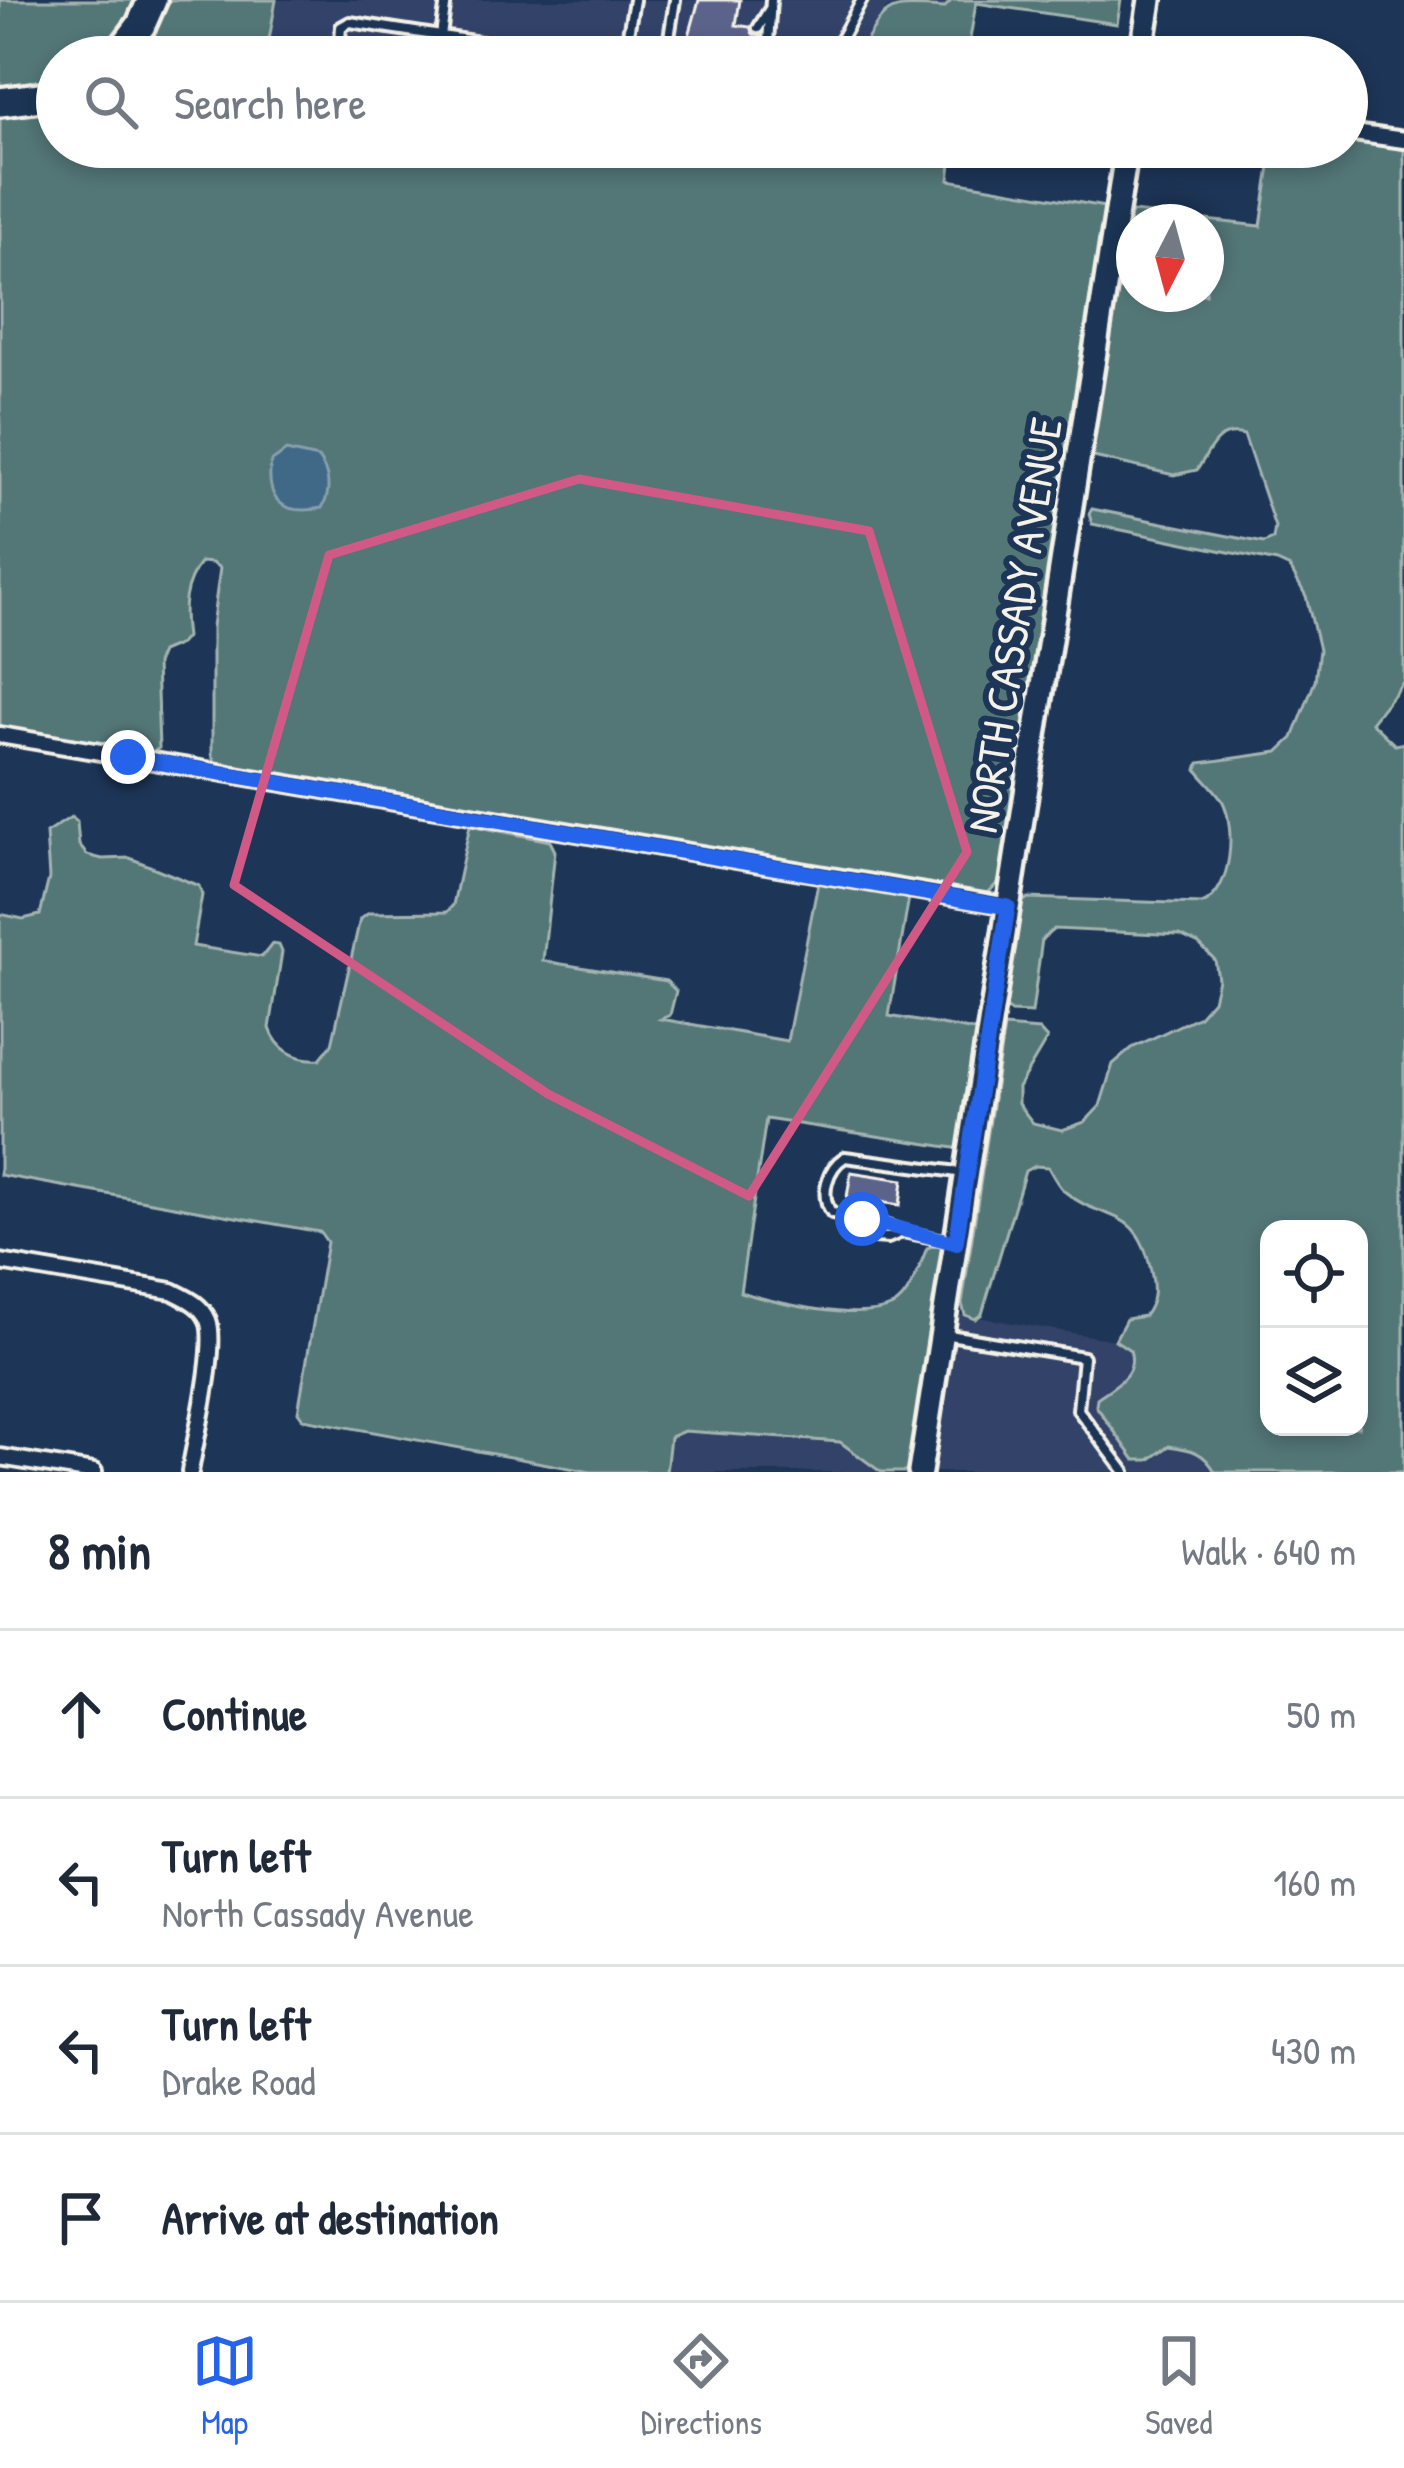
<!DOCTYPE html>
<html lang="en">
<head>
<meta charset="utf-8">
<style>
  body { margin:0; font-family:"Patrick Hand",sans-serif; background:#f2f2f3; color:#1f2937 }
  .controls { position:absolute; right:36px; bottom:36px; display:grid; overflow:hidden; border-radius:24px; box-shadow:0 6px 18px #0003 }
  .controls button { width:108px; height:108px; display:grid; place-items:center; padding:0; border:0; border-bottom:3px solid #e0e1e3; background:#fff; color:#1f2937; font:60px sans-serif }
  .compass { position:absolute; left:1116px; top:204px; width:108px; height:108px; border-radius:50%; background:#fff; box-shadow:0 6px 18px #0003; rotate:186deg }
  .stop { position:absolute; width:36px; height:36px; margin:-27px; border:9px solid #2563eb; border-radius:50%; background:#fff }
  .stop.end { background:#2563eb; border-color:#fff; box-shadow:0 3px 12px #0008 }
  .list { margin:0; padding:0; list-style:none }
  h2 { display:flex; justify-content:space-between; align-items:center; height:156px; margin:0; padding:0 48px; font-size:51px }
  h2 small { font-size:39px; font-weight:400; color:#747a83 }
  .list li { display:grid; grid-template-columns:78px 1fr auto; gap:36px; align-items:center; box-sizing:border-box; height:168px; padding:0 48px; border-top:3px solid #e0e1e3 }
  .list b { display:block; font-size:45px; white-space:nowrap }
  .list p { margin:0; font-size:39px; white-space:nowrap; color:#747a83 }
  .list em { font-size:39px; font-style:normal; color:#747a83 }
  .icon { flex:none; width:66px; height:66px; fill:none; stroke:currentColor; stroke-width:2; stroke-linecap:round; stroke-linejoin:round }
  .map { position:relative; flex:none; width:1404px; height:1472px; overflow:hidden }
  .search { position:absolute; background:#fff; box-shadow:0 6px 18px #0003; left:36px; right:36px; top:36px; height:132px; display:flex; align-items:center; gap:30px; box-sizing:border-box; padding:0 42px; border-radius:66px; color:#747a83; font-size:45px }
  .sheet { height:828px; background:#fff }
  nav { display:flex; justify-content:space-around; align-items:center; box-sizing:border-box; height:168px; border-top:3px solid #e0e1e3; background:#fff; font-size:33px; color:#747a83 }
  nav a { display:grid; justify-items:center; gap:6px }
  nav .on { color:#2563eb }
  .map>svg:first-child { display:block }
</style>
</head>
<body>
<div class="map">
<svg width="1404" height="1472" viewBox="0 0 1404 1472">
  <rect width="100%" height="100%" fill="#1d3557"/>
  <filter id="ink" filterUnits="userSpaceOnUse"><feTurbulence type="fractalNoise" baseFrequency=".00833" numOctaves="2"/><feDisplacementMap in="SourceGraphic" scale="24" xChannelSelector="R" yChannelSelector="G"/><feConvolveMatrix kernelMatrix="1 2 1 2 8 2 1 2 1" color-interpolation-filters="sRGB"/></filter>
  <g filter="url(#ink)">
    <path fill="#304367" d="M276,0H952L944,8L898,5L886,9L857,57H266Z
      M935,1310L1115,1340L1130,1349L1134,1360L1128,1376L1097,1398L1149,1460L1169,1446L1191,1449L1208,1458L1215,1472H911Z
      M684,1431L841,1442L881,1472H666L670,1437Z"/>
    <path fill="#537677" stroke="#a4b4b0" stroke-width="3" fill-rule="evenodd" d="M0,0H143L107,57H57V86L0,95Z
      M160,0H276L266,57H129Z
      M952,0H1121L1117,24L976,3L967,57H857C888,5 881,4 944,8Z
      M57,105V147H749L830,159L833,147H953L949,180L1105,207L1005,875L988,893L976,895L216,765L212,754V626L220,568L212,563L201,562C183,585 182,609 186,637L180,644L161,652L156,664L159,748L149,755L0,730V113Z
      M1347,139L1404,147V681L1371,722L1395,745L1404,743V1472H1215C1205,1452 1191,1449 1169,1446L1149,1460H1135L1096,1406L1097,1398C1115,1385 1138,1375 1130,1350L1115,1340L1126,1319L1144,1316C1155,1302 1155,1288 1151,1271C1137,1202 1104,1225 1064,1191C1058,1186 1052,1174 1048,1167L1035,1166L1025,1171L982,1314L975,1319L965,1315L962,1304L1004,1027L1039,1030L1047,1039L1018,1088V1104L1033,1123L1062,1130L1085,1122L1100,1106L1113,1064L1132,1048L1199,1016L1213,1000L1218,979L1215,960L1199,944L1180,935L1054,929L1042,939L1032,1013L1010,1012L1005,1006L1021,903L1028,898L1202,904C1233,891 1236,826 1222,800C1216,790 1205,780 1197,770L1199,763L1278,752L1293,738L1315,681L1319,650L1306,596L1290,568L1277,562L1092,524L1089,514L1092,509L1264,543L1273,539L1275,527L1244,435C1217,428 1211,449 1197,470L1174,475L1089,456L1129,219L1133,212L1261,226L1273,147H1347ZM1134,222H1206V294H1134ZM1269,1229H1359V1427H1269Z
      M71,817L77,822L79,845L87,855L102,859L130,858L199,886L202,895L193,946L262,957L272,944L279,945L282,952L270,1028C277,1050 297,1061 320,1059L332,1044L360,919L369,913L447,912L453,905L470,825L550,841L555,851L543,961L666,981L676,991L670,1015L661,1019L787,1041L818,883L909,897L889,1016L981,1032L961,1149L766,1119L740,1292C777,1303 858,1323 893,1306C910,1298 920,1264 927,1248L938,1244L944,1250L911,1472H881L840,1442L684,1431L670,1437L666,1472H591L303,1419L298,1412L327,1242L320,1232L0,1175V914L23,919L40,915L49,878L46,833Z"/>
    <path fill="#3f6987" stroke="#879fae" stroke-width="3" d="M286,451L318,458C329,473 332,491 322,508C283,516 265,501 271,462Z"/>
    <path fill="#5c648b" stroke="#f4f1e8" stroke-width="3" d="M699,0H740L736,25L750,27L753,34L760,36L759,57H690L692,44L687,43Z
      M851,1172L903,1180L900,1205L847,1197Z"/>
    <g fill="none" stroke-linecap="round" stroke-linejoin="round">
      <defs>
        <path id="service" d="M758,28L769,10
          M343,57L339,52L341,27L350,22L441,36L446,0
          M438,57L441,36L577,57
          M624,57L634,0
          M666,57L675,0
          M767,57L771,0
          M831,57L862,0
          M862,1219L857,1229L862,1236L888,1238L902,1232
          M955,1242L902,1232L874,1220L832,1213C819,1196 827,1168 845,1157L965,1173
          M943,1334L1083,1357L1078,1410L1125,1472"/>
        <path id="minor" d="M1347,132L1404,140
          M0,735L1008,906
          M0,1262L172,1291C186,1298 201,1304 208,1320C218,1346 195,1440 190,1472
          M0,1457L94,1472"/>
        <path id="secondary" d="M1141,57L1150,0
          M920,1472L1127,147"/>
        <path id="motorway" d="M117,57L141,25L152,0
          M0,102L57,95"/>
      </defs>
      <use href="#service" stroke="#f4f1e8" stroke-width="16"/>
      <use href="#minor" stroke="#f4f1e8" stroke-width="22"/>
      <use href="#secondary" stroke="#f4f1e8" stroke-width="30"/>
      <use href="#motorway" stroke="#f4f1e8" stroke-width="36"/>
      <use href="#service" stroke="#1d3557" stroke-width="8"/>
      <use href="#minor" stroke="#1d3557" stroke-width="14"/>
      <use href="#secondary" stroke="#1d3557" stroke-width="21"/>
      <use href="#motorway" stroke="#1d3557" stroke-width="27"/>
    </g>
  </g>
  <g fill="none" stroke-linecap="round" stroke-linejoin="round" filter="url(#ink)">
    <path stroke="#2563eb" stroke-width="15" d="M128,757L1008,907L956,1243L862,1219"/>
  </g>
  <path fill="none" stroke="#d15985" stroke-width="9" stroke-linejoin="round" d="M579,479L869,531L967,852L749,1196L548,1094L234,885L329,555Z"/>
  <g text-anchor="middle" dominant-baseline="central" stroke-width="12" stroke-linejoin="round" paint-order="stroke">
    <g font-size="45" fill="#f4f1e8" stroke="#1d3557">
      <text transform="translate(1013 625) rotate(-81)">NORTH CASSADY AVENUE</text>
    </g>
  </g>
</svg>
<div class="controls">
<button><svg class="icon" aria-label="locate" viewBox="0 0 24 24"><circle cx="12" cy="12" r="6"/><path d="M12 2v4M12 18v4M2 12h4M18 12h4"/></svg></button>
<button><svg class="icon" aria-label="layers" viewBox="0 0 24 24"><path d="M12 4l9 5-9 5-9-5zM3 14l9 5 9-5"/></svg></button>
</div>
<svg class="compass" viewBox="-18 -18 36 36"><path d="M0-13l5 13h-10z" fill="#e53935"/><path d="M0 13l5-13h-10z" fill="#747a83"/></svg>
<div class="stop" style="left:862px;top:1219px"></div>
<div class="stop end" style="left:128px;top:757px"></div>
<div class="search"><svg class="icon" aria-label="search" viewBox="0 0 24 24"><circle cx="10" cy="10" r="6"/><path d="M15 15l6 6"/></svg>Search here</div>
</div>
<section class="sheet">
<h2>8 min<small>Walk · 640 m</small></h2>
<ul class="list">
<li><svg class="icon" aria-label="ahead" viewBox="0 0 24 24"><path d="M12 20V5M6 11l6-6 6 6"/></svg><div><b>Continue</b></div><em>50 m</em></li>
<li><svg class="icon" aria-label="left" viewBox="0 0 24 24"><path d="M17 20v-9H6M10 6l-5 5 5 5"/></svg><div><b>Turn left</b><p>North Cassady Avenue</p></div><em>160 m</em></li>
<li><svg class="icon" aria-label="left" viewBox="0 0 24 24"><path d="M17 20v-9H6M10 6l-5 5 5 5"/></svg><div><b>Turn left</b><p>Drake Road</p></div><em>430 m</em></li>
<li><svg class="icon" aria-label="arrive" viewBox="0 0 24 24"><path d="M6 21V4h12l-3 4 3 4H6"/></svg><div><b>Arrive at destination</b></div></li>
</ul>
</section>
<nav>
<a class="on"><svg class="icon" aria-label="map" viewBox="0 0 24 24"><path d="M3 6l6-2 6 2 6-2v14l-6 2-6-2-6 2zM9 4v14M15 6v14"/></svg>Map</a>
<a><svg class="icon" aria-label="directions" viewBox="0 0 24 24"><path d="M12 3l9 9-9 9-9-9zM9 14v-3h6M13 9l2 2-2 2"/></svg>Directions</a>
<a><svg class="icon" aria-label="saved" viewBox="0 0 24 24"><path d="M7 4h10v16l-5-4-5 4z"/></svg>Saved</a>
</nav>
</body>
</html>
